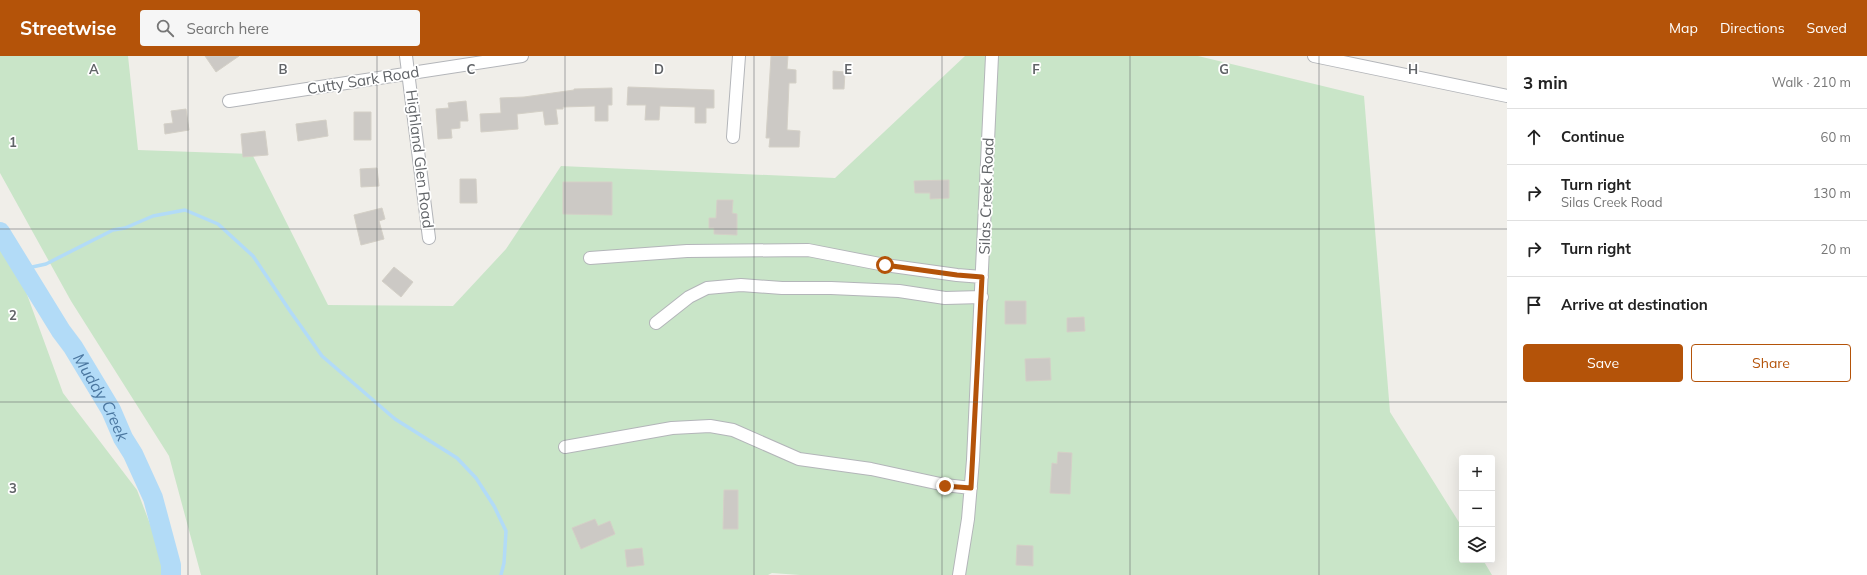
<!DOCTYPE html>
<html lang="en">
<head>
<meta charset="utf-8">
<style>
  body { margin:0; font-family:Mulish,sans-serif; background:#f6f6f6; color:#222 }
  .controls { position:absolute; right:12px; bottom:12px; display:grid; overflow:hidden; border-radius:4px; box-shadow:0 4px 16px #0002 }
  .controls button { width:36px; height:36px; display:grid; place-items:center; padding:0; border:0; border-bottom:1px solid #e0e0e0; background:#fff; color:#222; font:20px sans-serif }
  .stop { position:absolute; width:12px; height:12px; margin:-9px; border:3px solid #b45309; border-radius:50%; background:#fff }
  .stop.end { background:#b45309; border-color:#fff; box-shadow:0 1px 4px #0008 }
  .list { margin:0; padding:0; list-style:none }
  h2 { display:flex; justify-content:space-between; align-items:center; height:52px; margin:0; padding:0 16px; font-size:17px }
  h2 small { font-size:13px; font-weight:400; color:#767676 }
  .list li { display:grid; grid-template-columns:26px 1fr auto; gap:12px; align-items:center; box-sizing:border-box; height:56px; padding:0 16px; border-top:1px solid #e0e0e0 }
  .list b { display:block; font-size:15px; white-space:nowrap }
  .list p { margin:0; font-size:13px; white-space:nowrap; color:#767676 }
  .list em { font-size:13px; font-style:normal; color:#767676 }
  .actions { display:flex; gap:8px; padding:12px 16px }
  .actions a { flex:1; padding:9px 0; border:1px solid #b45309; border-radius:4px; text-align:center; font-size:14px; color:#b45309 }
  .actions .main { background:#b45309; color:#fff }
  .icon { flex:none; width:22px; height:22px; fill:none; stroke:currentColor; stroke-width:2; stroke-linecap:round; stroke-linejoin:round }
  .map { position:relative; flex:none; width:1507px; height:519px; overflow:hidden }
  header { display:flex; align-items:center; gap:24px; box-sizing:border-box; height:56px; padding:0 20px; background:#b45309; color:#fff }
  header strong { font-size:19px }
  nav { display:flex; gap:22px; margin-inline-start:auto; font-size:14px }
  .search { width:280px; height:36px; background:#f6f6f6; display:flex; align-items:center; gap:10px; box-sizing:border-box; padding:0 14px; border-radius:4px; color:#767676; font-size:15px }
  main { display:flex }
  aside { flex:1; background:#fff }
  .map>svg:first-child { display:block }
</style>
</head>
<body>
<header>
<strong>Streetwise</strong>
<div class="search"><svg class="icon" aria-label="search" viewBox="0 0 24 24"><circle cx="10" cy="10" r="6"/><path d="M15 15l6 6"/></svg>Search here</div>
<nav><a>Map</a><a>Directions</a><a>Saved</a></nav>
</header>
<main>
<div class="map">
<svg width="1507" height="519" viewBox="0 0 1507 519">
  <rect width="100%" height="100%" fill="#f0eee9"/>
  <path fill="#c9e5c8" d="M0,0H128L138,94L252,98L328,249L453,250L506,193L561,110L835,122L965,0H1198L1364,40L1390,356L1462,471V504H1483L1492,519H800L772,517L768,519H201L169,400L71,245L0,117Z
    M0,185L21,222L63,337L137,434L160,494L164,519H0Z"/>
  <g fill="none" stroke-linecap="round" stroke-linejoin="round">
    <path stroke="#b2dbf7" stroke-width="3.5" d="M23,213L46,208L113,174L125,172L153,160L185,154L218,168L253,200L290,255L322,300L395,363L457,402L476,422L494,450L506,475L504,507L501,519"/>
    <path stroke="#b2dbf7" stroke-width="20" id="s1" d="M0,176L61,275L73,291L111,354L123,382L133,398L153,442L171,509V519"/>
  </g>
  <path fill="#ccc9c5" stroke="#d4d0c7" d="M205,0H239L216,16Z
    M771,0H788L787,13L796,14V27H789L787,74L800,75L799,91H769L770,82H766Z
    M833,15L845,16L844,33H833Z
    M628,31L714,34V52H706V67H695V51L660,50L659,64H645L646,49H627Z
    M612,32V49H608V65H595V50L563,51V53H556L558,68L545,69L543,55L517,58L518,73L481,76L480,58L501,57L500,42L524,41L574,34V33Z
    M466,45L468,65H460V72L451,73L452,82L438,83L436,53L449,52L448,47Z
    M186,53L189,74L165,78L164,68L173,67L171,55Z
    M354,56H371V84H354Z
    M326,64L328,80L298,85L296,68Z
    M265,75L268,99L243,101L241,78Z
    M377,112L379,130L361,131L360,113Z
    M460,123H476L477,147H460Z
    M949,124V142L930,143V137H915L914,125Z
    M563,126H612V159L563,158Z
    M717,144H733L732,157L737,158V179L714,178V172H709V162H716Z
    M382,152L385,163L379,165L384,183L361,189L354,159Z
    M394,211L413,226L401,241L382,225Z
    M1005,245H1026V268H1005Z
    M1084,261L1085,275L1067,276V262Z
    M1050,302L1051,324L1026,325L1025,303Z
    M1058,396L1072,397L1070,438L1050,437L1052,407L1057,408Z
    M724,434H738V473H723Z
    M595,463L598,470L610,465L615,478L581,493L572,472Z
    M1017,489L1033,490V510L1016,509Z
    M642,492L644,509L627,511L625,494Z"/>
  <g fill="none" stroke-linecap="round" stroke-linejoin="round">
    <defs>
      <path id="minor" d="M406,0L429,182
        M1314,0L1507,40
        M229,45L522,0
        M733,81L739,0
        M590,202L687,195L808,194L885,209L957,219L982,221
        M656,267L689,241L707,232L741,229L782,232H831L899,235L945,242L982,241
        M565,391L672,372L710,370L733,374L799,403L871,413L945,429L971,432
        M959,519L968,463L973,404L992,0"/>
    </defs>
    <use href="#minor" stroke="#b3b5b9" stroke-width="14"/>
    <use href="#minor" stroke="#fff" stroke-width="12"/>
  </g>
  <g fill="none" stroke-linecap="round" stroke-linejoin="round">
    <path stroke="#b45309" stroke-width="5" d="M885,209L957,219L982,221L971,432L945,430"/>
  </g>
  <path fill="none" stroke="#606367" stroke-width="1" stroke-opacity="0.55" d="M188,0V519M377,0V519M565,0V519M754,0V519M942,0V519M1130,0V519M1319,0V519M0,173H1507M0,346H1507"/>
  <g text-anchor="middle" dominant-baseline="central" stroke-width="3.5" stroke-linejoin="round" paint-order="stroke">
    <g font-size="15" fill="#606367" stroke="#fff">
      <text transform="translate(363 24) rotate(-9)">Cutty Sark Road</text>
      <text transform="translate(420 103) rotate(83)">Highland Glen Road</text>
      <text transform="translate(986 140) rotate(-88)">Silas Creek Road</text>
    </g>
    <g font-size="16" font-style="italic" fill="#4b77a0" stroke="#fff">
      <text stroke="none"><textPath href="#s1" startOffset="194">Muddy Creek</textPath></text>
    </g>
  </g>
  <g font-size="13" text-anchor="middle" font-weight="bold" fill="#606367" stroke="#fff" stroke-width="3.5" stroke-linejoin="round" paint-order="stroke">
    <text x="94" y="18">A</text>
    <text x="283" y="18">B</text>
    <text x="471" y="18">C</text>
    <text x="659" y="18">D</text>
    <text x="848" y="18">E</text>
    <text x="1036" y="18">F</text>
    <text x="1224" y="18">G</text>
    <text x="1413" y="18">H</text>
    <text x="13" y="91">1</text>
    <text x="13" y="264">2</text>
    <text x="13" y="437">3</text>
  </g>
</svg>
<div class="controls">
<button>+</button>
<button>−</button>
<button><svg class="icon" aria-label="layers" viewBox="0 0 24 24"><path d="M12 4l9 5-9 5-9-5zM3 14l9 5 9-5"/></svg></button>
</div>
<div class="stop" style="left:885px;top:209px"></div>
<div class="stop end" style="left:945px;top:430px"></div>
</div>
<aside>
<h2>3 min<small>Walk · 210 m</small></h2>
<ul class="list">
<li><svg class="icon" aria-label="ahead" viewBox="0 0 24 24"><path d="M12 20V5M6 11l6-6 6 6"/></svg><div><b>Continue</b></div><em>60 m</em></li>
<li><svg class="icon" aria-label="right" viewBox="0 0 24 24"><path d="M7 20v-9h11M14 6l5 5-5 5"/></svg><div><b>Turn right</b><p>Silas Creek Road</p></div><em>130 m</em></li>
<li><svg class="icon" aria-label="right" viewBox="0 0 24 24"><path d="M7 20v-9h11M14 6l5 5-5 5"/></svg><div><b>Turn right</b></div><em>20 m</em></li>
<li><svg class="icon" aria-label="arrive" viewBox="0 0 24 24"><path d="M6 21V4h12l-3 4 3 4H6"/></svg><div><b>Arrive at destination</b></div></li>
</ul>
<div class="actions"><a class="main">Save</a><a>Share</a></div>
</aside>
</main>
</body>
</html>
